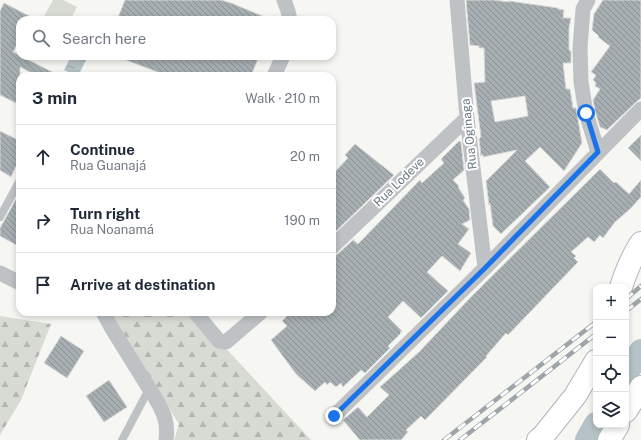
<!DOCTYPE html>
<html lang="en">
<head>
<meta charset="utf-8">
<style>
  body { margin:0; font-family:"Public Sans",sans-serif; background:#f2f2f3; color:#1f2937 }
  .controls { position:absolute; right:12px; bottom:12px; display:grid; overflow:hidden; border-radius:8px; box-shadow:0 2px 6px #0003 }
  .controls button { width:36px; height:36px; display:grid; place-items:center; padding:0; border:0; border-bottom:1px solid #e0e1e3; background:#fff; color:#1f2937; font:20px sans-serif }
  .stop { position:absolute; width:12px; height:12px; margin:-9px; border:3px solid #1a73e8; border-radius:50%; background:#fff }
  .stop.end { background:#1a73e8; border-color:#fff; box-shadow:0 1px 4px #0008 }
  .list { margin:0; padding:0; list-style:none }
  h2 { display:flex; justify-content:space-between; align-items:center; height:52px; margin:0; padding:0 16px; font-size:17px }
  h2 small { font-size:13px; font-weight:400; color:#747a83 }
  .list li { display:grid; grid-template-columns:26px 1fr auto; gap:12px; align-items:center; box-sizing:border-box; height:64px; padding:0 16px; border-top:1px solid #e0e1e3 }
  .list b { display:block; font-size:15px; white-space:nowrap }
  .list p { margin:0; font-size:13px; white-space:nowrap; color:#747a83 }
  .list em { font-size:13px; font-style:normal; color:#747a83 }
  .icon { flex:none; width:22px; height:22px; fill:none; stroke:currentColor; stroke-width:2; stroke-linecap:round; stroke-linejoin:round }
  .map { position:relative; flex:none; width:641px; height:440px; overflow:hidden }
  .search { position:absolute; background:#fff; box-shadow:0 2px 6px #0003; left:16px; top:16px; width:320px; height:44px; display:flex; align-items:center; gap:10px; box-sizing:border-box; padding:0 14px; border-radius:12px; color:#747a83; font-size:15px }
  .panel { position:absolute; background:#fff; box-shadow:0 2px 6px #0003; left:16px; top:72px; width:320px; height:244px; border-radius:12px }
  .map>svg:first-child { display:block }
</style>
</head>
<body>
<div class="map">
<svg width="641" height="440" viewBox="0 0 641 440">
  <defs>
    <pattern id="forest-firs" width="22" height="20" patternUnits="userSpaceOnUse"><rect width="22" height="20" fill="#d7dbd3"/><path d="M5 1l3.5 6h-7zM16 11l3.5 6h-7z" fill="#b2b6b1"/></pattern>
    <pattern id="water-ripples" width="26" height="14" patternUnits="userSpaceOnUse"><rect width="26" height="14" fill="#b6c2c5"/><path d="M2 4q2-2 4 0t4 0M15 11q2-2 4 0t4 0" fill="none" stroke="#98a2a5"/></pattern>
    <pattern id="building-back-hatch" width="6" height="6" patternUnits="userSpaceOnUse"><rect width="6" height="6" fill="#a6aeb2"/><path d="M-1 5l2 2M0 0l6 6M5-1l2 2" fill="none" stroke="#8b9296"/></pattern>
  </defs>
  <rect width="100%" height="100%" fill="#f6f6f3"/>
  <path fill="url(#forest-firs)" d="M108,312H192L311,440H174L179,424Z
    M0,316L51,324L21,400L0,435Z"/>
  <path fill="#d7dbd3" d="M53,0H63L77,7L70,20H42Z"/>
  <path fill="url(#water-ripples)" d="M71,56H88L78,76H76L64,70Z"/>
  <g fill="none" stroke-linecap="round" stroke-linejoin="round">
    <path stroke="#b6c2c5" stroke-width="24" d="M626,373L641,351
      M587,440L596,424"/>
  </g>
  <path fill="url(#building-back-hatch)" stroke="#d8d8d6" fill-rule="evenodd" d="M125,0H221L231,3L272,20H117Z
    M466,0H493L509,2V1L558,8V9L564,10L563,18H571L569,28V50L571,51V63H563L566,89H570L573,108H576L582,143L564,171L540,147L525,161L550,187L501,234L493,226L490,203L489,205L486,181L517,150L483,157V154L481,156L479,139L481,137L474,83L485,82L484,48H479V46L470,45ZM525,96L528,116L495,122L491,101Z
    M603,0H641V98L635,103L607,130L600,127L595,111L593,100L600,89L595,86L596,83L593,80L596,75L591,72L610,46L598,37L599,36L592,30L594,14Z
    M4,3L37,20H20V38L13,52L60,76H38L20,67V105L0,95V11Z
    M118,56H259L251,76H168L118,57Z
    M0,131L20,141V169L16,166L11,177L0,170Z
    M641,135V161L628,148Z
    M459,141L461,142L464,170L453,180L459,186L458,187L465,198L463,200L469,209L470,220L462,224L469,229L458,244L471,253L460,271L442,256L428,271L427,272L448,291L421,318L403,301L388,317L402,331L400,332L401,333L388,346L390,348L365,373L361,370L343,387L341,383L336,387L330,382L327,385L325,382L315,391L296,374L271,340L287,326L282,321L291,312H332V256H334L338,254L354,239L353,240L358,244L420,180L422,183L444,163L441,159Z
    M355,144L394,175L332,235V175L348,158L345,155Z
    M600,169L614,183L616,182L629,194L641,180V197L630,209L615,222L603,238L600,235L594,242L588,237L571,252L576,256L574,258L578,262L508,335L506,333L486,356L487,357L425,420L421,416L406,430L408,432L401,440H360L343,420L358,407L367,417L389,395L380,387L419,352L470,298Z
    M20,192V247L0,236V228Z
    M61,336L84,351L67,378L44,363Z
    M109,380L127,407L104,422L86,396Z"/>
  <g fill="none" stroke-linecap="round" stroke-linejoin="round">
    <defs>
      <path id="primary" d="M621,287C626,272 632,256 641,243
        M626,411L641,387
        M538,440L543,436L575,396L596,361
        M609,440L618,425"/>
    </defs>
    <use href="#primary" stroke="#afb5b8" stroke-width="24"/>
    <path stroke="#bec2c5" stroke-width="8" d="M0,217L19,182
      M122,440L149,389"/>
    <path stroke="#bec2c5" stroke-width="15" d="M284,0L288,11L290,20
      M457,0L467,118L485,268
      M588,0L583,9L580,48L581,82L586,113L598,152
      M274,76L283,56
      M332,247L467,118
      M0,273L20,283
      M103,312L111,327L157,401C165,415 168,424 166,440
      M195,312L219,341L224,342H226L261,312
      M334,416L485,268L641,109"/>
    <use href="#primary" stroke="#fff" stroke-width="22"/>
    <defs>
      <path id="rail" d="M626,299L641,286
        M626,311L641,299
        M444,440L596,322
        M460,440L596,334"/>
    </defs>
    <use href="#rail" stroke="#9ea5a9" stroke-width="4.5"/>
    <use href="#rail" stroke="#fff" stroke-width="3" stroke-dasharray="9" stroke-linecap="butt"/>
  </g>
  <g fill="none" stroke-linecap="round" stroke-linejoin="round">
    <path stroke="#1a73e8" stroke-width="5" d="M334,416L485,268L598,152L586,113"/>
  </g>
  <g text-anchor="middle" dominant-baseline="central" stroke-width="4" stroke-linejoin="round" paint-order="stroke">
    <g font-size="12" fill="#687982" stroke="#fff">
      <text transform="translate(469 134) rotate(-96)">Rua Oginaga</text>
      <text transform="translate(399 182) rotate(-44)">Rua Lodeve</text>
    </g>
  </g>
</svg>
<div class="controls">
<button>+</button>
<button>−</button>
<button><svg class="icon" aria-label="locate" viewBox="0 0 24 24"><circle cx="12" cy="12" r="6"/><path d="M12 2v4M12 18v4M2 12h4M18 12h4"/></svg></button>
<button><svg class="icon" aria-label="layers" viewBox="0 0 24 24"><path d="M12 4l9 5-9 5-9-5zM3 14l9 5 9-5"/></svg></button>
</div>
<div class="stop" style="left:586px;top:113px"></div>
<div class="stop end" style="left:334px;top:416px"></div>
<div class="search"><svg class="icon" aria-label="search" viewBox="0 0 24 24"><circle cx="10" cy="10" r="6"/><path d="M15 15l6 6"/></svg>Search here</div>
<section class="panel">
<h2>3 min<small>Walk · 210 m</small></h2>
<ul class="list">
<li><svg class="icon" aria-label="ahead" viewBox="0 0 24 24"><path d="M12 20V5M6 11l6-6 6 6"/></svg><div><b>Continue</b><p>Rua Guanajá</p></div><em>20 m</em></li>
<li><svg class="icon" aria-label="right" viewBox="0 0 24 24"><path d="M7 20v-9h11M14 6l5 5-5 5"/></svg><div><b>Turn right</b><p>Rua Noanamá</p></div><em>190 m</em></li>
<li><svg class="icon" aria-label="arrive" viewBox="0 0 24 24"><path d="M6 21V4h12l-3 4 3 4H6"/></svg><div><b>Arrive at destination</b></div></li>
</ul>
</section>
</div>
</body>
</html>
